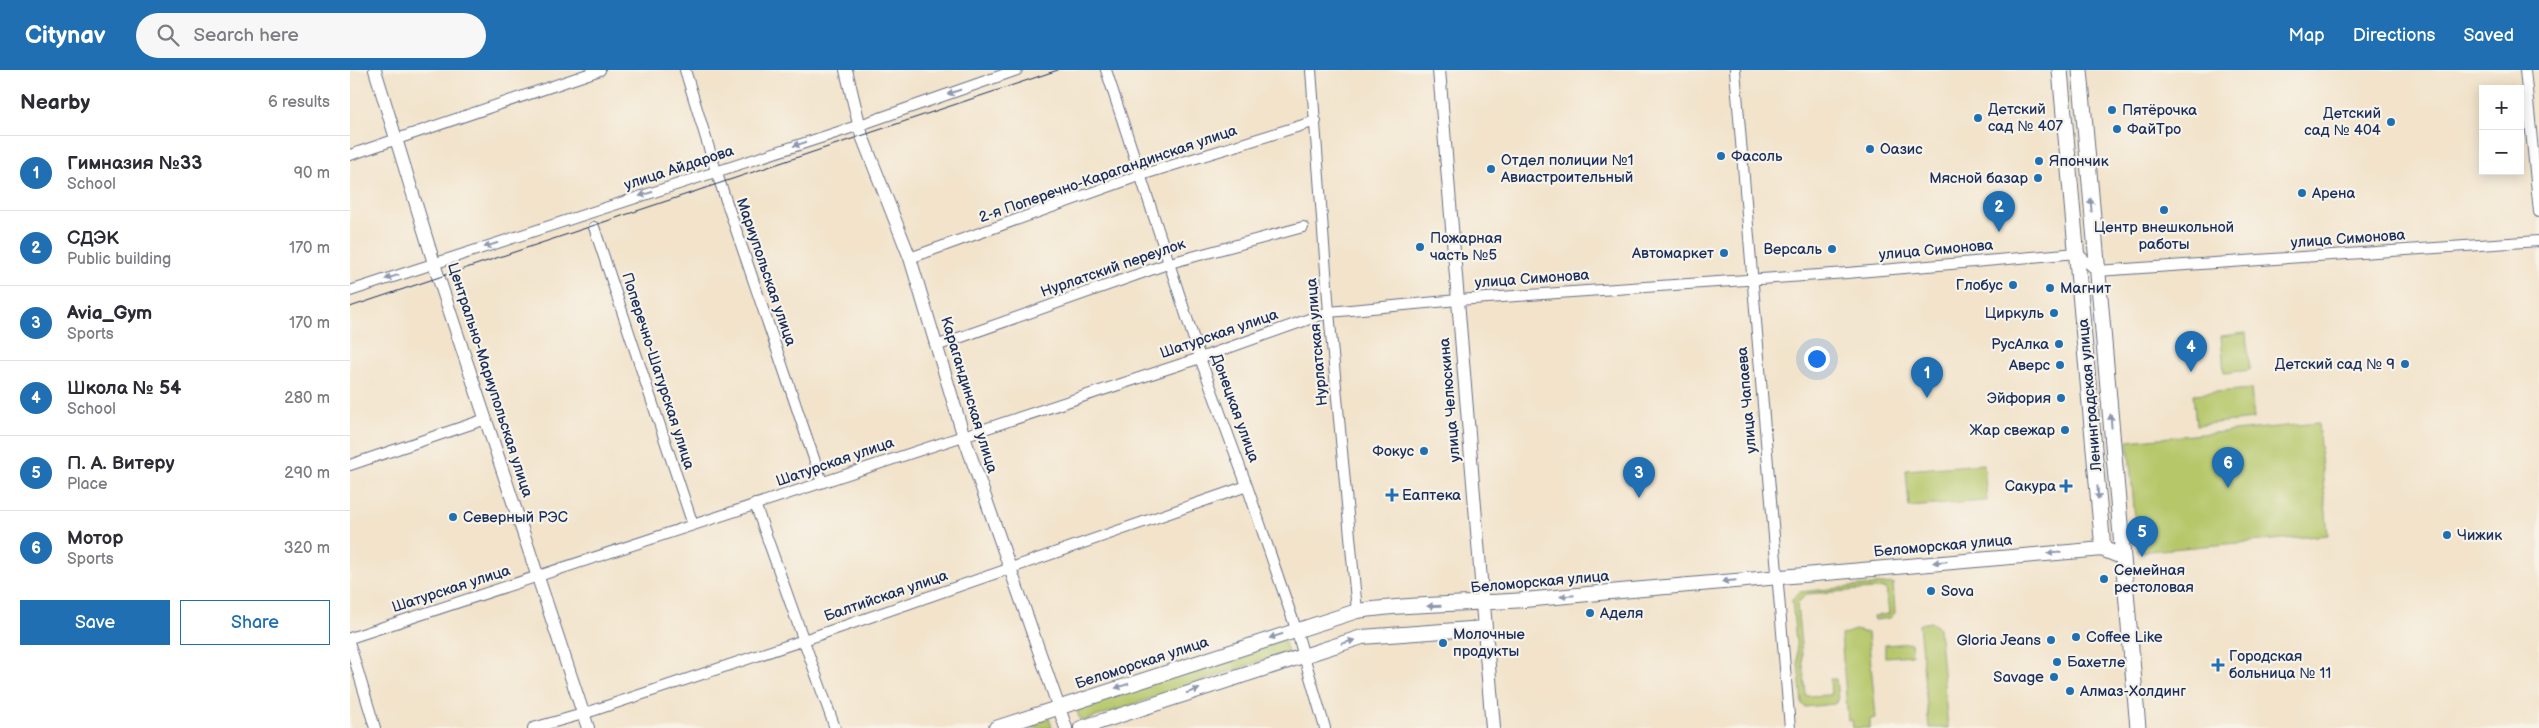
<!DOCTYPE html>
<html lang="en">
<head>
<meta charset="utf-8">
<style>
  body { margin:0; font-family:"Balsamiq Sans",sans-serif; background:#f7f7f7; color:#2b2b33 }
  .controls { position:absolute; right:15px; top:15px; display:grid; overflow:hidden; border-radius:0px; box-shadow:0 2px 12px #0003 }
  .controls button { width:45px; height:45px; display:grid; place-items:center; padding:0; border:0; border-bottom:1px solid #e1e1e2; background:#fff; color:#2b2b33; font:25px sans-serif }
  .you { position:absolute; left:1466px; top:288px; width:18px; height:18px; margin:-12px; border:4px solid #fff; border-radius:50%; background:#1a73e8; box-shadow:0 0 0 8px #1a73e833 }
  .badge { display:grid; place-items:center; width:32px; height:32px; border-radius:50%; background:#1f6fb2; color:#fff; font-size:16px; font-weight:700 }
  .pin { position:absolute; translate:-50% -41px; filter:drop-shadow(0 1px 2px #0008) }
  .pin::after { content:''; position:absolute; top:26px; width:18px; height:15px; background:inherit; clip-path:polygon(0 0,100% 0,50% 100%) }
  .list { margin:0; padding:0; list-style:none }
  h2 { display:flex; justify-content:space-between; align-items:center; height:65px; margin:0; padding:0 20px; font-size:21px }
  h2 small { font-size:16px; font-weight:400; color:#7c7c81 }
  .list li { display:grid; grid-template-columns:32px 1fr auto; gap:15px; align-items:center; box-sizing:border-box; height:75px; padding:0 20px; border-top:1px solid #e1e1e2 }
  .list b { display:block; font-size:19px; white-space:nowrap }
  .list p { margin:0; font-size:16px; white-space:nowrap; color:#7c7c81 }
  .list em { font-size:16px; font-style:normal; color:#7c7c81 }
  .actions { display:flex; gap:10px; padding:15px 20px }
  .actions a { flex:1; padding:11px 0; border:1px solid #1f6fb2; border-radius:0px; text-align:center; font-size:18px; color:#1f6fb2 }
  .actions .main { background:#1f6fb2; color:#fff }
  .icon { flex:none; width:28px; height:28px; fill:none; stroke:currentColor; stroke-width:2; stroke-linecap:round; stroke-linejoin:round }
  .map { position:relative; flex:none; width:2189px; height:658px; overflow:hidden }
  header { display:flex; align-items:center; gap:30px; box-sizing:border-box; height:70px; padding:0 25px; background:#1f6fb2; color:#fff }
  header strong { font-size:24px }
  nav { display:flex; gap:28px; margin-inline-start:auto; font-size:18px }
  .search { width:350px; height:45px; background:#f7f7f7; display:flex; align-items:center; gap:12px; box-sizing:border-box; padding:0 18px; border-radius:28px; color:#7c7c81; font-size:19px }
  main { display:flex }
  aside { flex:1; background:#fff }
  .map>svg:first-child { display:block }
</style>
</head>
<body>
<header>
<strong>Citynav</strong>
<div class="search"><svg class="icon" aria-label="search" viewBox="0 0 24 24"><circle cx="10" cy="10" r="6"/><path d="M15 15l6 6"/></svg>Search here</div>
<nav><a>Map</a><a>Directions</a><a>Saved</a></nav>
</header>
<main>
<aside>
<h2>Nearby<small>6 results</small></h2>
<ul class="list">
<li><span class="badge">1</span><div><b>Гимназия №33</b><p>School</p></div><em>90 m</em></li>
<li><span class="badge">2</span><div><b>СДЭК</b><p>Public building</p></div><em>170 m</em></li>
<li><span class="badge">3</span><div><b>Avia_Gym</b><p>Sports</p></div><em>170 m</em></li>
<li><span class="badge">4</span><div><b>Школа № 54</b><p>School</p></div><em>280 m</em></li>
<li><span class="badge">5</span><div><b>П. А. Витеру</b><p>Place</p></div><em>290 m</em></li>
<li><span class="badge">6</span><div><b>Мотор</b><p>Sports</p></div><em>320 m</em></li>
</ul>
<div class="actions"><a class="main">Save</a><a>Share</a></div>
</aside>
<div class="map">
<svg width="2189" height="658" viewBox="0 0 2189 658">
  <rect width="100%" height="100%" fill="#f7f3e8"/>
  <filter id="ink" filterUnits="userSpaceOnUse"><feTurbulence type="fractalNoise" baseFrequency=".02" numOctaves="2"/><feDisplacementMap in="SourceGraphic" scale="10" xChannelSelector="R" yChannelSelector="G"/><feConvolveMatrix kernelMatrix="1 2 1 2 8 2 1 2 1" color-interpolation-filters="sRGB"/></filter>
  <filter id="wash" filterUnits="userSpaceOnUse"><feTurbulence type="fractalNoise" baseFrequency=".0096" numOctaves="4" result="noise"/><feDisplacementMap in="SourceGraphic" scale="20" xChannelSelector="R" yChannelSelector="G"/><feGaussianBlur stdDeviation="1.12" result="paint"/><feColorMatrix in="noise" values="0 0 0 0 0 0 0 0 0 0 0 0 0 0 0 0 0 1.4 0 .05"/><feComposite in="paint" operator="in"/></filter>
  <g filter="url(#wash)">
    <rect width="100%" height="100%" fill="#f2e3ca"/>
    <path fill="#b6c76a" stroke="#687b64" d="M1896,263L1900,300L1874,303L1871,266Z
      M1901,319L1904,349L1846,355L1843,324Z
      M1968,353L1978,465L1788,482L1778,371Z
      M1634,394L1637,431L1559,437L1556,400Z
      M1543,513L1545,543L1540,548L1525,550L1524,546L1539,544L1536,518L1456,524L1447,534L1456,626L1481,625L1480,609H1486L1488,631L1484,634L1455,637L1452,634L1442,530L1449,522Z
      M1581,552L1589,558L1598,658H1579L1569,554Z
      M1505,560L1518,563L1526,648L1520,649V658H1503L1502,650L1498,651L1491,565Z
      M934,570L938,582L734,651L730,650L727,641L731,637Z
      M1561,573L1562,585L1535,587V575Z
      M699,648L702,658H668Z"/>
  </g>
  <g filter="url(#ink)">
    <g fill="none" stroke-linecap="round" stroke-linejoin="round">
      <defs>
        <path id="minor" d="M335,0L366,101L472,412
          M756,0L850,288L897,416L946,559L975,658
          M961,0L979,242L1007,541
          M1385,0L1440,658
          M2175,0L2189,142
          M0,85L250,0
          M244,157L343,455
          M560,188L791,105L966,51
          M0,221L510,55L667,0
          M586,276L820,193L953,157
          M0,395L136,349
          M405,434L485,658
          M0,568L850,288L979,242L1108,230L1497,203L1727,183L1747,201L2189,171
          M0,575L25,658
          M183,658L233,644L454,570L897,416"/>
        <path id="tertiary" d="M25,0L87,203L238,658
          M496,0L512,66L560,188L613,364L716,658
          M1089,0L1133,534"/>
        <path id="secondary" d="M1133,534L1143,658
          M646,658L1007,541C1066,532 1126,535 1185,529C1374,511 1563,495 1753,479
          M731,658L1012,567L1134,558"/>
        <path id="primary" d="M1710,0L1753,479L1773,487
          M1730,0L1788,658"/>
      </defs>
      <use href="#minor" stroke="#666e84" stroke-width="12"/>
      <use href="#tertiary" stroke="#666e84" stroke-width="14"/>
      <use href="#secondary" stroke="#666e84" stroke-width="16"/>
      <use href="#primary" stroke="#666e84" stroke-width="17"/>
      <use href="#minor" stroke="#fff" stroke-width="10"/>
      <use href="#tertiary" stroke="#fff" stroke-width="12"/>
      <use href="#secondary" stroke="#fff" stroke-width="14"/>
      <use href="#primary" stroke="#fff" stroke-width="15"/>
      <path stroke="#1b2f5e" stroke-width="1" d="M0,237L708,0"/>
    </g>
    <defs><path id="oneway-solid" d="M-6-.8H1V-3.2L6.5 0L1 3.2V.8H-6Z" transform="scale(1.25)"/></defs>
    <g fill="#8d97ae">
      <use href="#oneway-solid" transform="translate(604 22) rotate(161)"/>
      <use href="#oneway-solid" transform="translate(450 74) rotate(162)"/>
      <use href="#oneway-solid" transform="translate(296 124) rotate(162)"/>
      <use href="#oneway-solid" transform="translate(1741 135) rotate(-95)"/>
      <use href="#oneway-solid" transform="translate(141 175) rotate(162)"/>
      <use href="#oneway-solid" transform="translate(42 207) rotate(162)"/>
      <use href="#oneway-solid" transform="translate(1761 351) rotate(-95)"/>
      <use href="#oneway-solid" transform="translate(1748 423) rotate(85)"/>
      <use href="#oneway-solid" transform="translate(1704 483) rotate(176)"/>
      <use href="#oneway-solid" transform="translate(1590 492) rotate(175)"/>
      <use href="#oneway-solid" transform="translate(1379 511) rotate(175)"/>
      <use href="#oneway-solid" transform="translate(1217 526) rotate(175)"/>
      <use href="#oneway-solid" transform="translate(1084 536) rotate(178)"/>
      <use href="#oneway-solid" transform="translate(926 566) rotate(162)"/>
      <use href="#oneway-solid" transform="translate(998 572) rotate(-16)"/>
      <use href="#oneway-solid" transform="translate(772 616) rotate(162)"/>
      <use href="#oneway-solid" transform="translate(843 621) rotate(-18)"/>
    </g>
  </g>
  <g fill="#1f6fb2" stroke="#f7f3e8" stroke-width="2">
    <circle cx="1762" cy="40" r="5"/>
    <circle cx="1628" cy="48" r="5"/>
    <circle cx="2041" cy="52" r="5"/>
    <circle cx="1767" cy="59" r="5"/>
    <circle cx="1520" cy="79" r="5"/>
    <circle cx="1371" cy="86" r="5"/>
    <circle cx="1689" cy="91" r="5"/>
    <circle cx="1141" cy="99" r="5"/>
    <circle cx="1688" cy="108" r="5"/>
    <circle cx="1952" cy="123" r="5"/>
    <circle cx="1814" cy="140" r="5"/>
    <circle cx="1070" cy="177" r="5"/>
    <circle cx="1482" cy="179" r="5"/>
    <circle cx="1374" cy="183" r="5"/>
    <circle cx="1663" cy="215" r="5"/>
    <circle cx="1700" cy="218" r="5"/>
    <circle cx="1704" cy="243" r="5"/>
    <circle cx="1709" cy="274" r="5"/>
    <circle cx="2055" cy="294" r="5"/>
    <circle cx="1710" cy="295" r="5"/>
    <circle cx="1711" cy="328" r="5"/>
    <circle cx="1715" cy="360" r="5"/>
    <circle cx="1074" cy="381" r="5"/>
    <path d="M1713.5 408.5h5v5h5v5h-5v5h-5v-5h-5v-5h5z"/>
    <path d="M1039.5 417.5h5v5h5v5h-5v5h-5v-5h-5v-5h5z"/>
    <circle cx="103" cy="447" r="5"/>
    <circle cx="2097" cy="465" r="5"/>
    <circle cx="1754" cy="509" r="5"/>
    <circle cx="1581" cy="521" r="5"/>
    <circle cx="1240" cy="543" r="5"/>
    <circle cx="1726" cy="567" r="5"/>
    <circle cx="1701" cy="570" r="5"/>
    <circle cx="1093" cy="573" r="5"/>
    <circle cx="1707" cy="592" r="5"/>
    <path d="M1865.5 587.5h5v5h5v5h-5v5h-5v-5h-5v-5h5z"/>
    <circle cx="1704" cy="607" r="5"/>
    <circle cx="1720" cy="621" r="5"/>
  </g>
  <g text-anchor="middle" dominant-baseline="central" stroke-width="4.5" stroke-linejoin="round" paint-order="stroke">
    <g font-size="15" fill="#1b2f5e" stroke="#f7f3e8" text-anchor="start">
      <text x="1638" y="39">Детский<tspan x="1638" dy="17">сад № 407</tspan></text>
      <text x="1772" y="40">Пятёрочка</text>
      <text x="2031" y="43" text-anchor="end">Детский<tspan x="2031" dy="17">сад № 404</tspan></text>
      <text x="1777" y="59">ФайТро</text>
      <text x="1530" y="79">Оазис</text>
      <text x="1381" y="86">Фасоль</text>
      <text x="1151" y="90">Отдел полиции №1<tspan x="1151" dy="17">Авиастроительный</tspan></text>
      <text x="1699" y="91">Япончик</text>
      <text x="1678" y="108" text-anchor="end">Мясной базар</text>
      <text x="1962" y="123">Арена</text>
      <text x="1814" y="157" text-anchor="middle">Центр внешкольной<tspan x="1814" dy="17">работы</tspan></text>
      <text x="1080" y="168">Пожарная<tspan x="1080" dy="17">часть №5</tspan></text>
      <text x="1472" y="179" text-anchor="end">Версаль</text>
      <text x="1364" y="183" text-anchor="end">Автомаркет</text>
      <text x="1653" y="215" text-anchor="end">Глобус</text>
      <text x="1710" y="218">Магнит</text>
      <text x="1694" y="243" text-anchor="end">Циркуль</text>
      <text x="1699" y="274" text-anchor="end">РусАлка</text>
      <text x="2045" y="294" text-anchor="end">Детский сад № 9</text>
      <text x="1700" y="295" text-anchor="end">Аверс</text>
      <text x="1701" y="328" text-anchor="end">Эйфория</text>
      <text x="1705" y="360" text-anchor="end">Жар свежар</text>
      <text x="1064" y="381" text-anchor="end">Фокус</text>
      <text x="1706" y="416" text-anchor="end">Сакура</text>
      <text x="1052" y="425">Еаптека</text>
      <text x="113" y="447">Северный РЭС</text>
      <text x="2107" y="465">Чижик</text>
      <text x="1764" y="500">Семейная<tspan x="1764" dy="17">рестоловая</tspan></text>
      <text x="1591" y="521">Sova</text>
      <text x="1250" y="543">Аделя</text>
      <text x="1103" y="564">Молочные<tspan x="1103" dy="17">продукты</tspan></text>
      <text x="1736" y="567">Coffee Like</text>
      <text x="1691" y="570" text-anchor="end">Gloria Jeans</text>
      <text x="1879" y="586">Городская<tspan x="1879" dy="17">больница № 11</tspan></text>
      <text x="1717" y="592">Бахетле</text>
      <text x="1694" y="607" text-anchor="end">Savage</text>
      <text x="1730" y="621">Алмаз-Холдинг</text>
    </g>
    <g font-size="15" fill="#1b2f5e" stroke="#f7f3e8">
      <text transform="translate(329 98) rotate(-18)">улица Айдарова</text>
      <text transform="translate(758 104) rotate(-19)">2-я Поперечно-Карагандинская улица</text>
      <text transform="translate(1998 169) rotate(-4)">улица Симонова</text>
      <text transform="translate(1586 180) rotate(-5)">улица Симонова</text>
      <text transform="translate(763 198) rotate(-19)">Нурлатский переулок</text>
      <text transform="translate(416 202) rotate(71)">Мариупольская улица</text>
      <text transform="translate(1182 209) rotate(-4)">улица Симонова</text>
      <text transform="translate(869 264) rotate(-19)">Шатурская улица</text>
      <text transform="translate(967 272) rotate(-95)">Нурлатская улица</text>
      <text transform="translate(308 301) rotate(72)">Поперечно-Шатурская улица</text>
      <text transform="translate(140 310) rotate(72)">Центрально-Мариупольская улица</text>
      <text transform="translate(619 325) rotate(73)">Карагандинская улица</text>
      <text transform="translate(1740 325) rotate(-95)">Ленинградская улица</text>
      <text transform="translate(1100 330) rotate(-95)">улица Челюскина</text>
      <text transform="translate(1397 330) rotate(-95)">улица Чапаева</text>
      <text transform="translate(885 338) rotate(70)">Донецкая улица</text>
      <text transform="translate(485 392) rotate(-19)">Шатурская улица</text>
      <text transform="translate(1593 476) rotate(-5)">Беломорская улица</text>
      <text transform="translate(1190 512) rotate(-5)">Беломорская улица</text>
      <text transform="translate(101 519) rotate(-18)">Шатурская улица</text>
      <text transform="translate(536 526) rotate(-19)">Балтийская улица</text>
      <text transform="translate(792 593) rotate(-18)">Беломорская улица</text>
    </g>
  </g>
</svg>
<div class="controls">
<button>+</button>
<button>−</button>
</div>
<div class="you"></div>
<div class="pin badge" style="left:1577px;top:328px">1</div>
<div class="pin badge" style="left:1649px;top:162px">2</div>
<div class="pin badge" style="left:1289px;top:428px">3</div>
<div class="pin badge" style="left:1841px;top:302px">4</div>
<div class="pin badge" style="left:1792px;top:487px">5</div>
<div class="pin badge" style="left:1878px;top:418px">6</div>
</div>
</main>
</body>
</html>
